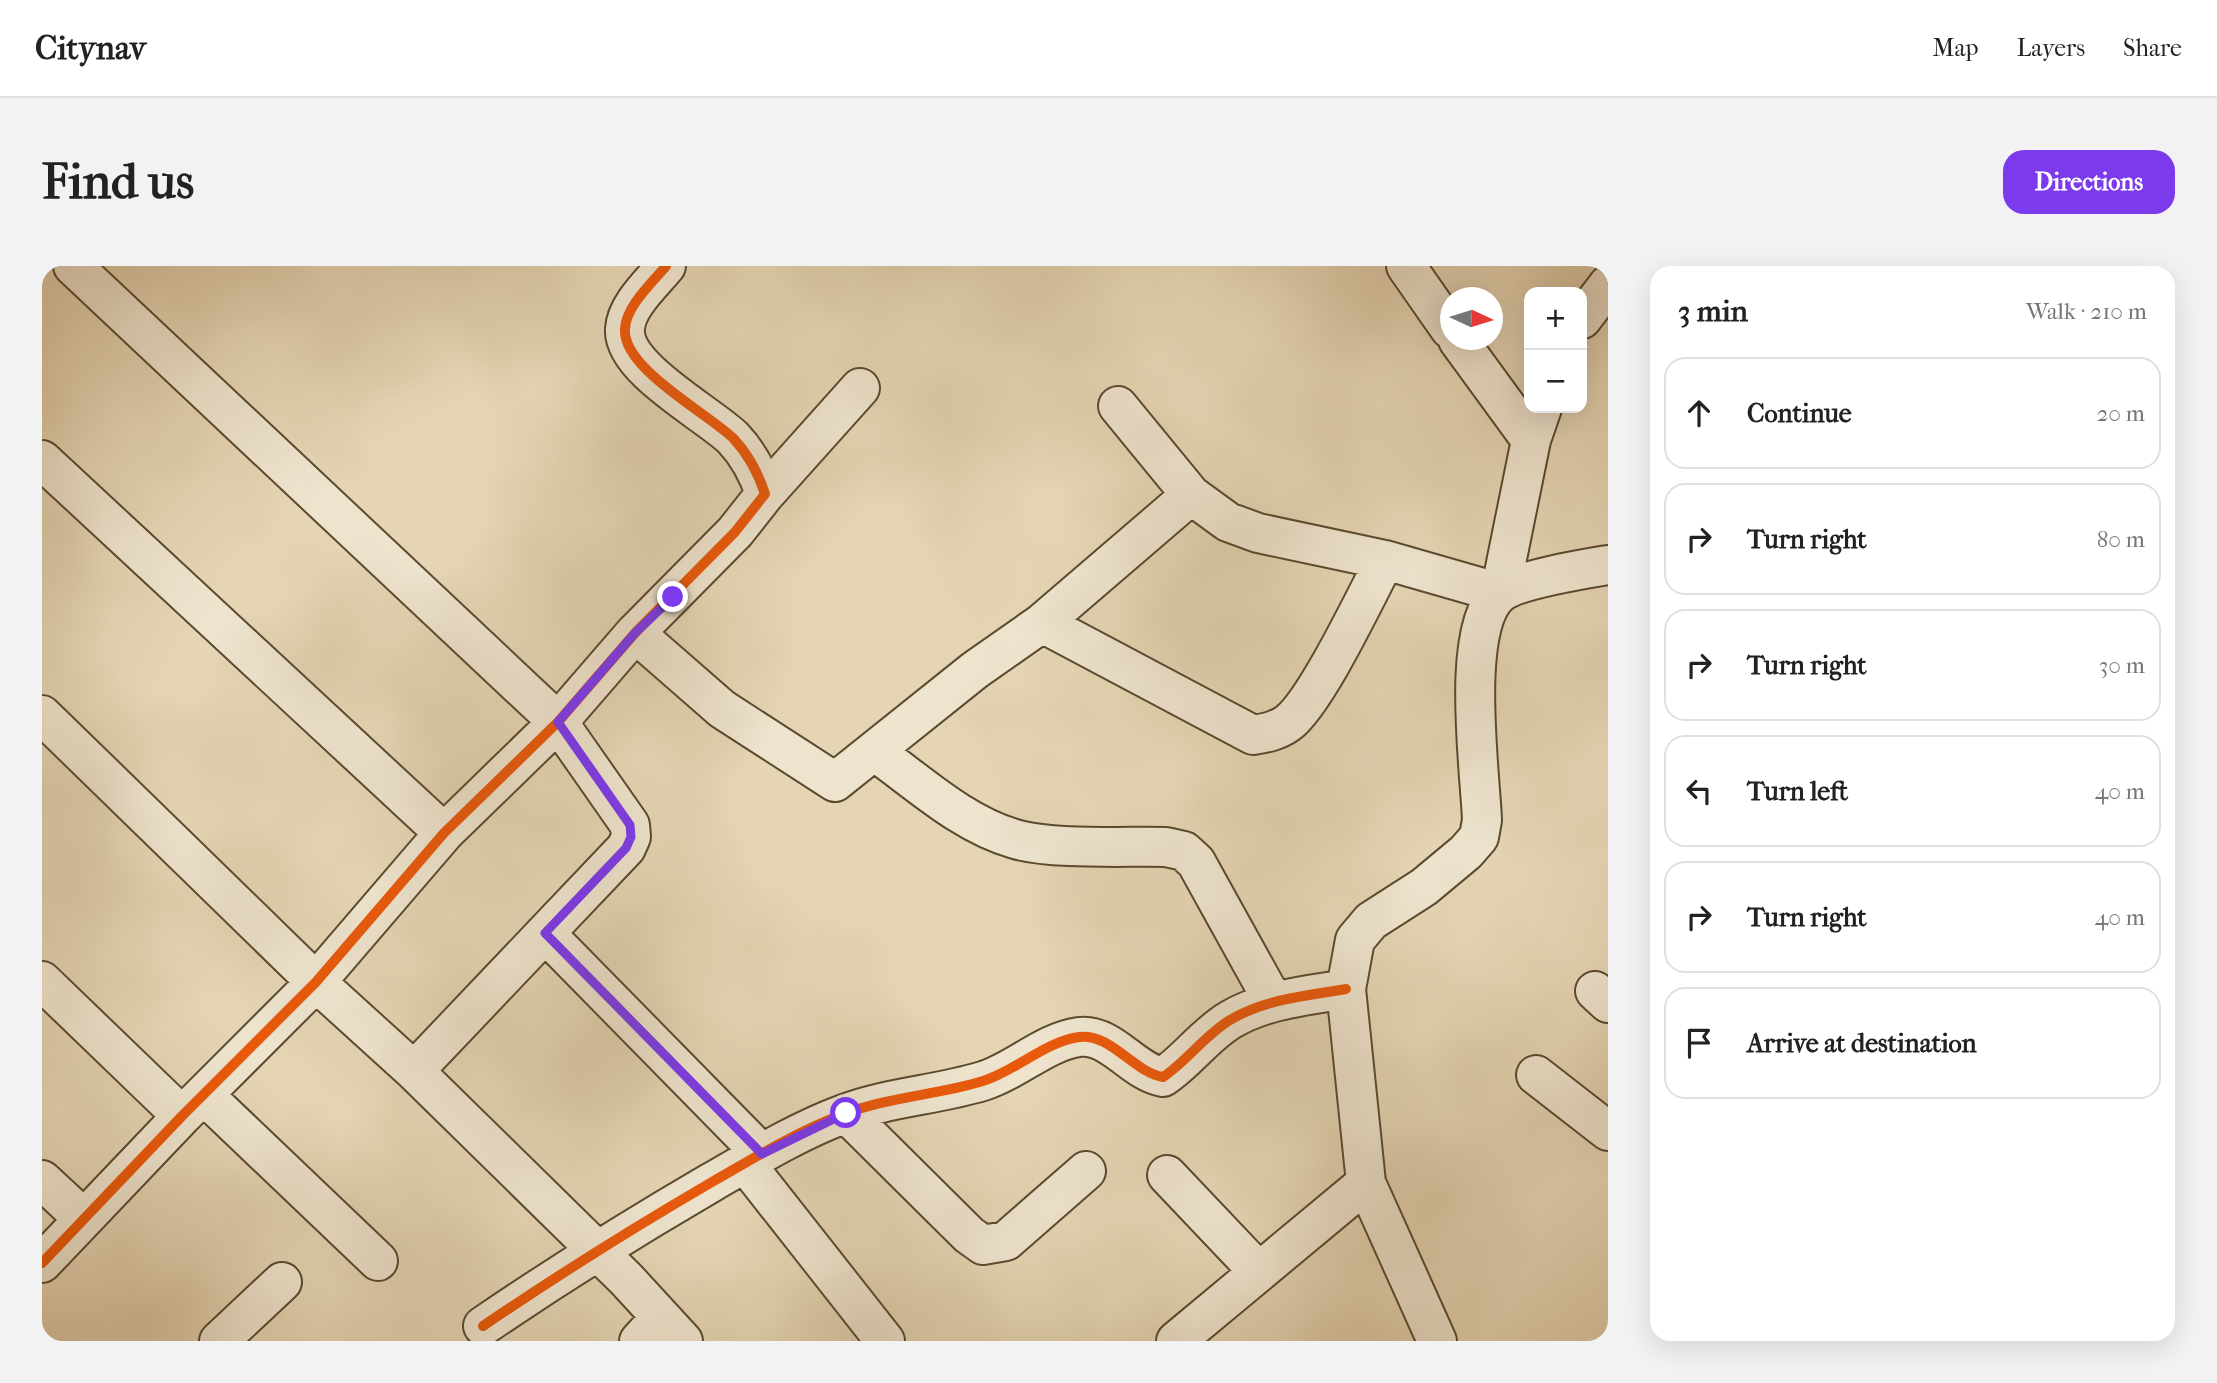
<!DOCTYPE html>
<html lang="en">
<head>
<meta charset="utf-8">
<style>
  body { margin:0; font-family:"IM FELL French Canon",serif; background:#f2f2f2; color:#222 }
  .controls { position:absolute; right:21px; top:21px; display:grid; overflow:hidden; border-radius:14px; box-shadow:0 7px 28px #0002 }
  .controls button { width:63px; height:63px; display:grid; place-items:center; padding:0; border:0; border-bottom:2px solid #e0e0e0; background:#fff; color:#222; font:35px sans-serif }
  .compass { position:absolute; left:1398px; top:21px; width:63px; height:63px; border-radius:50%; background:#fff; box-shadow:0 7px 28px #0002; rotate:94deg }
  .stop { position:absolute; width:21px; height:21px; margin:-16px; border:5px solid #7c3aed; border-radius:50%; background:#fff }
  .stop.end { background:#7c3aed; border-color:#fff; box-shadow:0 2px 7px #0008 }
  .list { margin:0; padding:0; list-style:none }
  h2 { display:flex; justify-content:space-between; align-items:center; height:91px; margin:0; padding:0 28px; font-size:30px }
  h2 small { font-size:23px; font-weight:400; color:#767676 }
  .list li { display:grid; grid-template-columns:46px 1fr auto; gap:21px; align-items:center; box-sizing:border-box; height:112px; margin:0 14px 14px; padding:0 14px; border:2px solid #e0e0e0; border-radius:21px }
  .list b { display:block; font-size:26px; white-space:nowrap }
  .list em { font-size:23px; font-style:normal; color:#767676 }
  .icon { flex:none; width:38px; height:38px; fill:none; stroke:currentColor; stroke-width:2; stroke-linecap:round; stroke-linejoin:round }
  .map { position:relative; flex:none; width:1566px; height:1075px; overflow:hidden; border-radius:21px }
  header { display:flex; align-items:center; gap:42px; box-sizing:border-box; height:98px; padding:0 35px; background:#fff; border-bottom:2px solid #e0e0e0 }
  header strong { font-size:33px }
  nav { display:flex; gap:38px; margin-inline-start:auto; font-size:24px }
  .intro { display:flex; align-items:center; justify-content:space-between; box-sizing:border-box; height:168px; padding:0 42px }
  h1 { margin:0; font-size:49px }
  .button { padding:18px 32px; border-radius:21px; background:#7c3aed; color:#fff; font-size:24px; font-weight:700 }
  main { display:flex; gap:42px; padding:0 42px }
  aside { flex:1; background:#fff; border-radius:21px; box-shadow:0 7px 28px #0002 }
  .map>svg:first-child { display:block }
</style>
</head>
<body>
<header>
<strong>Citynav</strong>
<nav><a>Map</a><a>Layers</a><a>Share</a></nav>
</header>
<div class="intro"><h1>Find us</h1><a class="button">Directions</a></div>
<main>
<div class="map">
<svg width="1566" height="1075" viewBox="0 0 1566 1075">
  <rect width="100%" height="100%" fill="#e5d5b4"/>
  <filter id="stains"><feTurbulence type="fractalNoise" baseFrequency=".00286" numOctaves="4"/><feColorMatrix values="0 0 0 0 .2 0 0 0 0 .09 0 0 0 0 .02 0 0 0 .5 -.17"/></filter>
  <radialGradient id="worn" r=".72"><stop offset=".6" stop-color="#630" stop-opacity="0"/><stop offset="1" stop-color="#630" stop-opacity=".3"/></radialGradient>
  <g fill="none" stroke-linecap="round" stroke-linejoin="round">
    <defs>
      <path id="minor" d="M31,0L516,456L588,559L589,571L584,582L372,805
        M1364,0L1408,63
        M1540,53L1566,19
        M1416,74L1489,174
        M1076,140L1149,229L1186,256L1216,267L1343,294L1458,327L1489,174L1500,142
        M0,194L402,567
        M723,228L818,122
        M1000,357L1211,469C1224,467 1235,465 1246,457C1274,436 1324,330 1343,294
        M593,367L680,443L793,516L933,404L1000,357L1149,229
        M0,449L274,716L372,805L584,1013L641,1075
        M832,485C876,516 920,558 973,573C1011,584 1082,580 1124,581L1142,585L1154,596L1231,735
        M503,667L720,888
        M0,715L140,850
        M1553,725L1566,737
        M1494,809L1566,865
        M163,830L336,995
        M804,847L927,969L941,979L964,975L1044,905
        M703,897L843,1075
        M1125,909L1217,1006
        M0,914L42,953
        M0,997L140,850L274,716L402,567L516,456L593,367L693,266L723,228C716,206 707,189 691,172C665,147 580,102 583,63C584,40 610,17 624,0
        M441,1060C516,1009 591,962 670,916C712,892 756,865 802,848C847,831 895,829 941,815C974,805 1002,776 1037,771C1069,767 1091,806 1121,811C1145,795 1163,769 1188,754C1223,733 1264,730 1304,723
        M177,1075L240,1016
        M597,1075L619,1051
        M1134,1075L1324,917
        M1395,1075L1324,917L1304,723L1313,674L1329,655L1382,621L1424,586L1437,571L1440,554C1438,505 1418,361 1457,328C1474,314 1542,303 1566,299"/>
    </defs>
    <use href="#minor" stroke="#5a4a2f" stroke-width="42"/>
    <use href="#minor" stroke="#eee4ce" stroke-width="38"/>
    <defs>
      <path id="cycleway" d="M0,997L140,850L274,716L402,567L516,456L593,367L693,266L723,228C716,206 707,189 691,172C665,147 580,102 583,63C584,40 610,17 624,0
        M441,1060C516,1009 591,962 670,916C712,892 756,865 802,848C847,831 895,829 941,815C974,805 1002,776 1037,771C1069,767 1091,806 1121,811C1145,795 1163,769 1188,754C1223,733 1264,730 1304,723"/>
    </defs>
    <use href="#cycleway" stroke="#eee4ce" stroke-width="15"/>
    <use href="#cycleway" stroke="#e8590c" stroke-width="10"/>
  </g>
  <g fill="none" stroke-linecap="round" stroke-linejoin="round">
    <path stroke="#7c3aed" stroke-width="9" d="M631,331L593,367L516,456L588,559L589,571L584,582L503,667L720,888L804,847"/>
  </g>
  <rect width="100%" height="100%" filter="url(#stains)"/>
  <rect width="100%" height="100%" fill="url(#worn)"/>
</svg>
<div class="controls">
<button>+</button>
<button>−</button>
</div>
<svg class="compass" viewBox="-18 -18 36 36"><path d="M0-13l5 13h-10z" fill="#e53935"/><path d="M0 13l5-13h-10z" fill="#767676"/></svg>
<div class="stop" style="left:804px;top:847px"></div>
<div class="stop end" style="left:631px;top:331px"></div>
</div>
<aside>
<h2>3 min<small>Walk · 210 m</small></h2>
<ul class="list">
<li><svg class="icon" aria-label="ahead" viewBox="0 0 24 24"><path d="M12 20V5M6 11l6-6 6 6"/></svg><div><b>Continue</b></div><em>20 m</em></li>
<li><svg class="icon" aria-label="right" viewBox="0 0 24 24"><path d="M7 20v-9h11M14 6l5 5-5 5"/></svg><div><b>Turn right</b></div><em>80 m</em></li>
<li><svg class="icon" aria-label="right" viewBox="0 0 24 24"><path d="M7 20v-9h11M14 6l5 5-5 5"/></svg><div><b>Turn right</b></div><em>30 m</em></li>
<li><svg class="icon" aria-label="left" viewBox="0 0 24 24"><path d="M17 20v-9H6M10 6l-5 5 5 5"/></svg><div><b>Turn left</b></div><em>40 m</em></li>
<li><svg class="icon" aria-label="right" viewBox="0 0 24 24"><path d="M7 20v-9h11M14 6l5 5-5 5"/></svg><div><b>Turn right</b></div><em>40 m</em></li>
<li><svg class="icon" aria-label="arrive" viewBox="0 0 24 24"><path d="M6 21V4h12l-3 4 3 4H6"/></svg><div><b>Arrive at destination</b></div></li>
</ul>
</aside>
</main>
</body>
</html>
